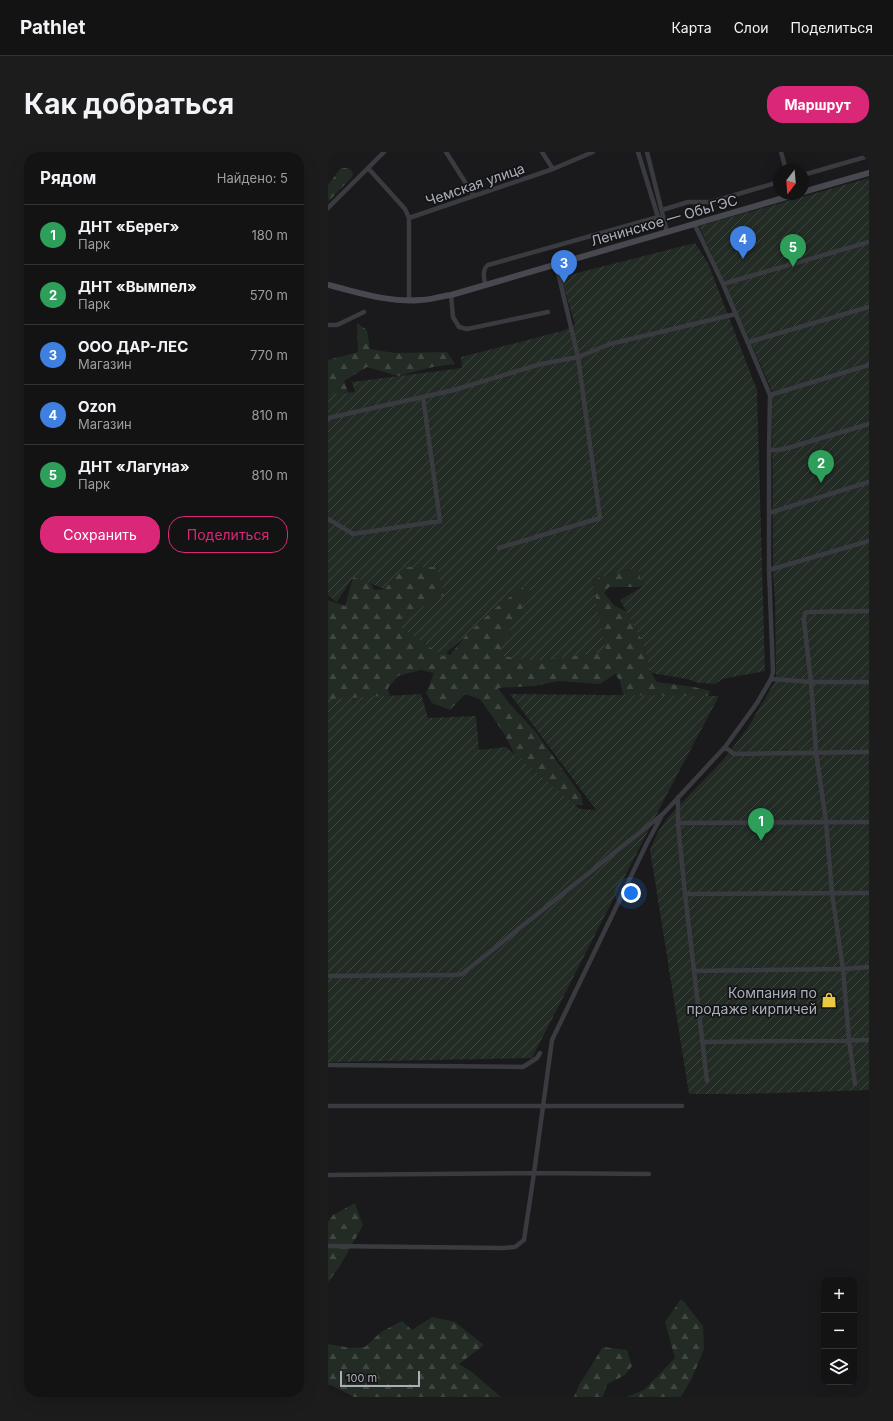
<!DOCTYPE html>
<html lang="ru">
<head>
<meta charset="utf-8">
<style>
  body { margin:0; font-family:Inter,sans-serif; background:#1d1c1d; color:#f1f3f6 }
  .controls { position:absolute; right:12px; bottom:12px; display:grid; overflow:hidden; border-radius:8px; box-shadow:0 4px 16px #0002 }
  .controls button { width:36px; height:36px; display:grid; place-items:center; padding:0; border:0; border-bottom:1px solid #333234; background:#141314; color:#f1f3f6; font:20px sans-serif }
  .compass { position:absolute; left:445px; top:12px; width:36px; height:36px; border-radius:50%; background:#141314; box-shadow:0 4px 16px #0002; rotate:196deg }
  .scale { position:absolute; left:12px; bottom:10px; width:80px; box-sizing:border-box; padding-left:4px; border:2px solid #acafba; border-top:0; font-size:11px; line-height:14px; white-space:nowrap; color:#acafba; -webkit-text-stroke:3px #141416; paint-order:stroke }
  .you { position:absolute; left:303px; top:741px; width:14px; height:14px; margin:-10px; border:3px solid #fff; border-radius:50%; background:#1a73e8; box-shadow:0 0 0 6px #1a73e833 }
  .badge { display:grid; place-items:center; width:26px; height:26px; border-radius:50%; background:#db2777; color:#fff; font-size:13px; font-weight:700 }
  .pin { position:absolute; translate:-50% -33px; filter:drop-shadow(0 1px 2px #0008) }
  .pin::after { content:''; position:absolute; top:21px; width:14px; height:12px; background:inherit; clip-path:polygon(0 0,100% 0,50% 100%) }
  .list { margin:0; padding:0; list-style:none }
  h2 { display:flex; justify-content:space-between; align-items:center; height:52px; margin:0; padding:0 16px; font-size:17px }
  h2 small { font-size:13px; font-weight:400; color:#9d9ea0 }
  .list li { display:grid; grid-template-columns:26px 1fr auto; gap:12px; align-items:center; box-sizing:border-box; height:60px; padding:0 16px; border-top:1px solid #333234 }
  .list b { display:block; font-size:15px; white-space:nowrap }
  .list p { margin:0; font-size:13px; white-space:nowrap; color:#9d9ea0 }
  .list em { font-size:13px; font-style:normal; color:#9d9ea0 }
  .actions { display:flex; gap:8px; padding:12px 16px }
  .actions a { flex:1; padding:9px 0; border:1px solid #db2777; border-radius:16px; text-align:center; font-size:14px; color:#db2777 }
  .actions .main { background:#db2777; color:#fff }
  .icon { flex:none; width:22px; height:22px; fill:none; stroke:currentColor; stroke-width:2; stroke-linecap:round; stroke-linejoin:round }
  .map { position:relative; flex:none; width:541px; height:1245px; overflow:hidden; border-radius:16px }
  header { display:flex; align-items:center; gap:24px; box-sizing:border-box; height:56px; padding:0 20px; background:#141314; border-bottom:1px solid #333234 }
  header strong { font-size:19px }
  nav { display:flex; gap:22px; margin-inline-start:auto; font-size:14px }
  .intro { display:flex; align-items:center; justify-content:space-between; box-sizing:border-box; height:96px; padding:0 24px }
  h1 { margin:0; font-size:28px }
  .button { padding:10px 18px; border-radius:16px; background:#db2777; color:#fff; font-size:14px; font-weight:700 }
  main { display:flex; gap:24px; padding:0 24px }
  aside { flex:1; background:#141314; border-radius:16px; box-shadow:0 4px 16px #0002 }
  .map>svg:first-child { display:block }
</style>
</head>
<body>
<header>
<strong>Pathlet</strong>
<nav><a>Карта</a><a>Слои</a><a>Поделиться</a></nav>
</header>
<div class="intro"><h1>Как добраться</h1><a class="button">Маршрут</a></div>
<main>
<aside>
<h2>Рядом<small>Найдено: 5</small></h2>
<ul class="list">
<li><span class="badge" style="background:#2e9e5b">1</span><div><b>ДНТ «Берег»</b><p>Парк</p></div><em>180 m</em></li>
<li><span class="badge" style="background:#2e9e5b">2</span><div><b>ДНТ «Вымпел»</b><p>Парк</p></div><em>570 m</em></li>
<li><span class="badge" style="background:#3f7fe0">3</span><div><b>ООО ДАР-ЛЕС</b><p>Магазин</p></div><em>770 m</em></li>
<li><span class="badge" style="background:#3f7fe0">4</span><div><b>Ozon</b><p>Магазин</p></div><em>810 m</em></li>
<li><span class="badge" style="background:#2e9e5b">5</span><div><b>ДНТ «Лагуна»</b><p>Парк</p></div><em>810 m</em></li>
</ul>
<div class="actions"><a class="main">Сохранить</a><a>Поделиться</a></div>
</aside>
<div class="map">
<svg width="541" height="1245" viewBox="0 0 541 1245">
  <defs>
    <pattern id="forest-firs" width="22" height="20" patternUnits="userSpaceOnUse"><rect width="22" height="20" fill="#232b25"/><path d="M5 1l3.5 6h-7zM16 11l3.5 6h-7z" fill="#404743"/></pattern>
    <pattern id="garden-furrows" width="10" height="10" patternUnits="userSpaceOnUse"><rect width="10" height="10" fill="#232b25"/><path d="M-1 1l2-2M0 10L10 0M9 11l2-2" fill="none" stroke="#404743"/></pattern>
  </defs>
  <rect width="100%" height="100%" fill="#1a191b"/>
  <path fill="url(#forest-firs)" d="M16,16C21,16 23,17 25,22L24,25L0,50V33L12,17Z
    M29,171L39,178L42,197L67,201L119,200L127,212L105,215L70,224L39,215L16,229L20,240L0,243V208L30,200Z
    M75,415H109L117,443L73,466L102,492L122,503L138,483L166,457L204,428L278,500L264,428L310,415L315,435H281L276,441L287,454L303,462L313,486L323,521L329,530L366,535L383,539L376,548L297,551L292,529L287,522L272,532L230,529L206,534L170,536L182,552L207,579L253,643L255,653H240L195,618L175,580L152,547L137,542L122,558L104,551L98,541L106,521L93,518L70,524L60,536L65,560L0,557V448L17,454L25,425L38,426L47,438L57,437Z
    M27,1051L35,1073L12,1114L0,1130V1070L5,1063Z
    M353,1147L357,1151L375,1174L376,1197L364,1226L353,1245H298L316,1238L347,1206L337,1170Z
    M104,1165L127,1170L156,1193L131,1212L144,1220L173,1245H26L3,1233H0V1192L23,1196L37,1195L53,1180L74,1169L84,1178Z
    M275,1195L299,1198L304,1214L297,1223L279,1232L275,1245H246L251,1233Z"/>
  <path fill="url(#garden-furrows)" d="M541,26V938L415,942H361L322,698L330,680L341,664L395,608L419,577L448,528L447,449L445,422L444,239L371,74Z
    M367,91L380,111L429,238L437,519L394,527L387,532L371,531L359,527L323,521L313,486L292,448L314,435L310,415L264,428L278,500L208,509L169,503L201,442L204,428L166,457L115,504L74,476L73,466L117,443L108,415H75L57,437L25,425L9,450L0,444V242L27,240L24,230L134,216L133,205L234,179L247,173L233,125Z
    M93,542L100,566L148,564L151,598L178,595L252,657L268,658L182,542L391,544L338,644L204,906L0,910V545L1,547Z"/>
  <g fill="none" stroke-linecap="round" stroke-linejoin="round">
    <path stroke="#3a3b40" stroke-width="4.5" d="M118,0L146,44
      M214,0L225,17
      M310,0L330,65L332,66
      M319,0L339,80
      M453,0L458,18
      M40,16L77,57L81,66V149
      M475,23L541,4
      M0,56L56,0
      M334,58L360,50H383L451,30
      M81,66L225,17L265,0
      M157,132C156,126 154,117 160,113L330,65
      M395,132L541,90
      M123,143L125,165L131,175L139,177L220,160
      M0,173H9L36,160
      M421,190L541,155
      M442,243L541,213
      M0,266L126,238L213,212L250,205L282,192L408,162
      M441,298H450L460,296L541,272
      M441,361L541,330
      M0,367L25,382L112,369L95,245
      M171,396L272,366L250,205L228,112
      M441,418L541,389
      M541,459L481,460L477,461L476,469L483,530H541
      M443,527L483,530L488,600L498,670L504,741L515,817L521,888L527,932
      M397,595L406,602L541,600
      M350,645V671L357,742L379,929
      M350,671L541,670
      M357,742L541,741
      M366,819L515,817L541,815
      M0,824L125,823L134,822L335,662L397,595L429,551L443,527L445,520L441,418V298L442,243L395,132L366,71
      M374,890L541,888
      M0,913L195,915L209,906L212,901
      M0,954H354
      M0,1023L206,1021L224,888L319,691L333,665
      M0,1094L175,1096L187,1095L196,1088L206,1021L321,1022"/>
    <path stroke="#484950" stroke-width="6" d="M475,40L541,21
      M0,133C30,140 61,151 92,148C102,148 113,144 123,143L469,42"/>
  </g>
  <defs>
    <symbol id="shop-bare" viewBox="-9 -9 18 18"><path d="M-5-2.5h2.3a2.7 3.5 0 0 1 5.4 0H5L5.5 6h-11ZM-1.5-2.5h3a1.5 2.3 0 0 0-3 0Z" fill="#ebc841" stroke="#141416" stroke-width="2.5" paint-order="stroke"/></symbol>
  </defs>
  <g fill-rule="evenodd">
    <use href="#shop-bare" x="490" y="837" width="22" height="22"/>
  </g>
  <g text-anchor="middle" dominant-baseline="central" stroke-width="3.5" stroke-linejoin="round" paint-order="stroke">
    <g font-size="14" fill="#acafba" stroke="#141416">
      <text transform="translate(147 32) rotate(-19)">Чемская улица</text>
      <text transform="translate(336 68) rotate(-16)">Ленинское — ОбьГЭС</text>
    </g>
    <g font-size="14" fill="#acafba" stroke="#141416" text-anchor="end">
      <text x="489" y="840">Компания по<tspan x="489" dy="16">продаже кирпичей</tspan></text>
    </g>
  </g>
</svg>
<div class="controls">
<button>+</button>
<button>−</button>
<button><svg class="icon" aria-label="layers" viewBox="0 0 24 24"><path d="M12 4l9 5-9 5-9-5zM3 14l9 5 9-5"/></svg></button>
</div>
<svg class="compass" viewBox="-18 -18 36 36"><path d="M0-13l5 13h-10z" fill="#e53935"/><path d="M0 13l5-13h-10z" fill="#9d9ea0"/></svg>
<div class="scale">100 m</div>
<div class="you"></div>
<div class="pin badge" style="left:433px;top:689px;background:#2e9e5b">1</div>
<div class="pin badge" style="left:493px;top:331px;background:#2e9e5b">2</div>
<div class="pin badge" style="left:236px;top:131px;background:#3f7fe0">3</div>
<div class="pin badge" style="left:415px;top:107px;background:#3f7fe0">4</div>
<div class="pin badge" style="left:465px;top:115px;background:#2e9e5b">5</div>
</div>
</main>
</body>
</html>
